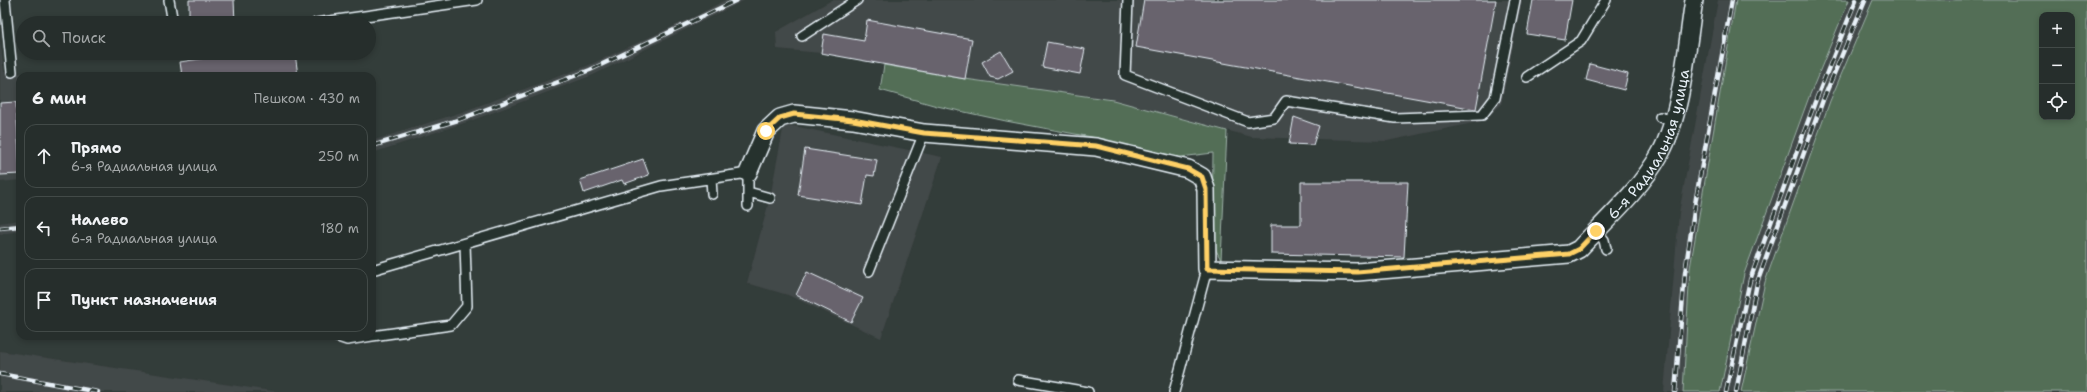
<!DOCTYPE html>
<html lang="ru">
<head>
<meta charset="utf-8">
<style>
  body { margin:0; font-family:"Shantell Sans",sans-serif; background:#2e3634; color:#f1f3f6 }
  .controls { position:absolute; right:12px; top:12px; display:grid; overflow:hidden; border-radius:8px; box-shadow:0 2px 6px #0003 }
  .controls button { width:36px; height:36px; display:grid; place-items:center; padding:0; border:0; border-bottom:1px solid #424a48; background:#262e2c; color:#f1f3f6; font:20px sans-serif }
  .stop { position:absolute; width:12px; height:12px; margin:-9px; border:3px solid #ffd166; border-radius:50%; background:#fff }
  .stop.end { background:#ffd166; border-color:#fff; box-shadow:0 1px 4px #0008 }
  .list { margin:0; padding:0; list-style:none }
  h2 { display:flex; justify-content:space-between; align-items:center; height:52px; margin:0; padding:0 16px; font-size:17px }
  h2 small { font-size:13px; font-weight:400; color:#a4a8a9 }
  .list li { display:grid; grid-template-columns:26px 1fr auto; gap:12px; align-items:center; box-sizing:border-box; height:64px; margin:0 8px 8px; padding:0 8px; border:1px solid #424a48; border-radius:12px }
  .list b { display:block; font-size:15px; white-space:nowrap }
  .list p { margin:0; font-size:13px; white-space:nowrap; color:#a4a8a9 }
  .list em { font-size:13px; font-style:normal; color:#a4a8a9 }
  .icon { flex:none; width:22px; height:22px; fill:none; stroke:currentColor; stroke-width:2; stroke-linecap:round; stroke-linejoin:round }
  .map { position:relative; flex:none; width:2087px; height:392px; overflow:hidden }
  .search { position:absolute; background:#262e2c; box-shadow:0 2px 6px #0003; left:16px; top:16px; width:360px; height:44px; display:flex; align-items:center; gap:10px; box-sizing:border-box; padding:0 14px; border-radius:22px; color:#a4a8a9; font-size:15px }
  .panel { position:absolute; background:#262e2c; box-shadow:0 2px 6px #0003; left:16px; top:72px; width:360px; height:268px; border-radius:12px }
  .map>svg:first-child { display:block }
</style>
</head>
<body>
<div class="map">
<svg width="2087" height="392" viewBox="0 0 2087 392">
  <rect width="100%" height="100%" fill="#333d3a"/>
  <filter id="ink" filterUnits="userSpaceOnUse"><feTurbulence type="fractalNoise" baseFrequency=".025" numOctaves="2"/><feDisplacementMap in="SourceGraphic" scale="8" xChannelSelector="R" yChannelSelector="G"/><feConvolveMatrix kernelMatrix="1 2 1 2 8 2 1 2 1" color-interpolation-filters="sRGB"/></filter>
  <g filter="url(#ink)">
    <path fill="#434849" d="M725,0H745L593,75L470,121L372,153V141L462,112L587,66L696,16Z
      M832,0H1522L1501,105L1485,119L1478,122L1387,141L1252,137L1113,100L965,79L821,53L777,49L776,32Z
      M1718,0H1736L1690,268L1683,392H1664L1679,213Z
      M1849,0H1873L1830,101L1765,282L1741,392H1720L1744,274L1809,97Z
      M0,41L4,72L27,74V76H20V180L0,182Z
      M784,124L942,157L881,338L788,295L747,283L770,198Z
      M20,220V231L0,234V223Z
      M0,351L278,392H0Z"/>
    <path fill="#526e56" stroke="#9db0a7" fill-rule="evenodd" d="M1736,0H1849L1809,97L1744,274L1720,392H1683L1690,268Z
      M1873,0H2087V392H1741L1765,282L1830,101ZM2042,15H2072V117H2042Z
      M884,65L965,79L1113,100L1227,131L1221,260L1212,242L1213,153L1172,158L1102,139L1006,121L937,106L880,90Z"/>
    <path fill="#68636d" stroke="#e8f1f8" d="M189,0H234L235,23H189Z
      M1144,0H1496L1476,109H1475L1136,47Z
      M1533,0H1572L1565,40L1527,34Z
      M867,20L972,39L965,79L821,53L824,34L864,41Z
      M1047,42L1085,49L1080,74L1042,67Z
      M1001,51L1013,71L998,79L990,77L982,62Z
      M239,53H295L298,76H182L180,62Z
      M1590,64L1628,74L1624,90L1586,80Z
      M16,102L20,174L0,175V103Z
      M1294,117L1319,126L1313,145L1289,144Z
      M805,149L877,160L874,176L867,175L862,205L798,195Z
      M643,159L649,175L624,184L622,180L584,193L580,180Z
      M1301,182H1408L1404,257L1271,254V225H1301Z
      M807,272L863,298L851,322L796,295Z"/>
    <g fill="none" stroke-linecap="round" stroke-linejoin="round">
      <defs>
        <path id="service" d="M5,0L12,72
          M169,0L173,23
          M1128,0L1125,75L1248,122L1274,118L1286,101L1395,118L1482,115L1495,98L1515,0
          M316,23L477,0
          M802,36L857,0
          M1527,77L1581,41L1606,0
          M1660,117L1674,121
          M711,179L712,194
          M748,192L770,198
          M1596,231L1604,240L1606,249
          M372,270L661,186L748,173V206
          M869,271L924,133
          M335,336L347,340L372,336
          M372,336L451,325L467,306L465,243
          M1018,380L1088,392
          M1174,392L1207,269"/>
        <g id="minor">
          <path id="s1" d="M748,173L766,131L780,118L794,114L853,120L924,133L1096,147L1188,169L1202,177L1206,189L1207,269L1357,272L1569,254L1579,249C1607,219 1640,190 1660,154C1682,115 1687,45 1694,0"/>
        </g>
      </defs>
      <use href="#service" stroke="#e8f1f8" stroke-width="12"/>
      <use href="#minor" stroke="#e8f1f8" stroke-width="20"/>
      <use href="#service" stroke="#26332d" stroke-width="9"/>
      <use href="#minor" stroke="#26332d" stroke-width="17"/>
      <defs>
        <path id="rail" d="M372,146L458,120L590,70L737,0
          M0,228L20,226
          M0,374L98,392
          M1675,392L1685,273L1696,198L1732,0
          M1726,392L1750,280L1815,102L1856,0
          M1736,392L1757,283L1823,100L1865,0"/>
      </defs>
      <use href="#rail" stroke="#e8f1f8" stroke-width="4.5"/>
      <use href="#rail" stroke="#26332d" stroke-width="3" stroke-dasharray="9" stroke-linecap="butt"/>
    </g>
  </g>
  <g fill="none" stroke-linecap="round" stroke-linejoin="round" filter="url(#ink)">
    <path stroke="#ffd166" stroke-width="5" d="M766,131L780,118L794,114L853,120L924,133L1096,146L1188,169L1202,177L1206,189L1207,269L1357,272L1569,254L1579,249L1596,231"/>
  </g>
  <g text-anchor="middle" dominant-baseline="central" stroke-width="3.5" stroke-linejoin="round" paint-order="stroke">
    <g font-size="15" fill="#e8f1f8" stroke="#26332d">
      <text stroke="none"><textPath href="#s1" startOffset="1090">6-я Радиальная улица</textPath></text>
    </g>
  </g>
</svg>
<div class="controls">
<button>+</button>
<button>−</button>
<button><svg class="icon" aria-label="locate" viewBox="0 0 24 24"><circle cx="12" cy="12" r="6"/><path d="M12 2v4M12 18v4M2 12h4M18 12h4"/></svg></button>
</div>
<div class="stop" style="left:766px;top:131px"></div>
<div class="stop end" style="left:1596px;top:231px"></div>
<div class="search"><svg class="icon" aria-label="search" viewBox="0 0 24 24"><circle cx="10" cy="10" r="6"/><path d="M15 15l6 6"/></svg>Поиск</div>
<section class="panel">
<h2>6 мин<small>Пешком · 430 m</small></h2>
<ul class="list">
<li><svg class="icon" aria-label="ahead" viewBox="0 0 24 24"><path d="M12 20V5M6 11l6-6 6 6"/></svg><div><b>Прямо</b><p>6-я Радиальная улица</p></div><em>250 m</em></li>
<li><svg class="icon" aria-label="left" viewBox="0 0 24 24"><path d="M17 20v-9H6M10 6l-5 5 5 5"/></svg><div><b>Налево</b><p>6-я Радиальная улица</p></div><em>180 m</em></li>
<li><svg class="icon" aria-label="arrive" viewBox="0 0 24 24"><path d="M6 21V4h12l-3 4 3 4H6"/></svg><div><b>Пункт назначения</b></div></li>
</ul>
</section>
</div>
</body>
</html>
